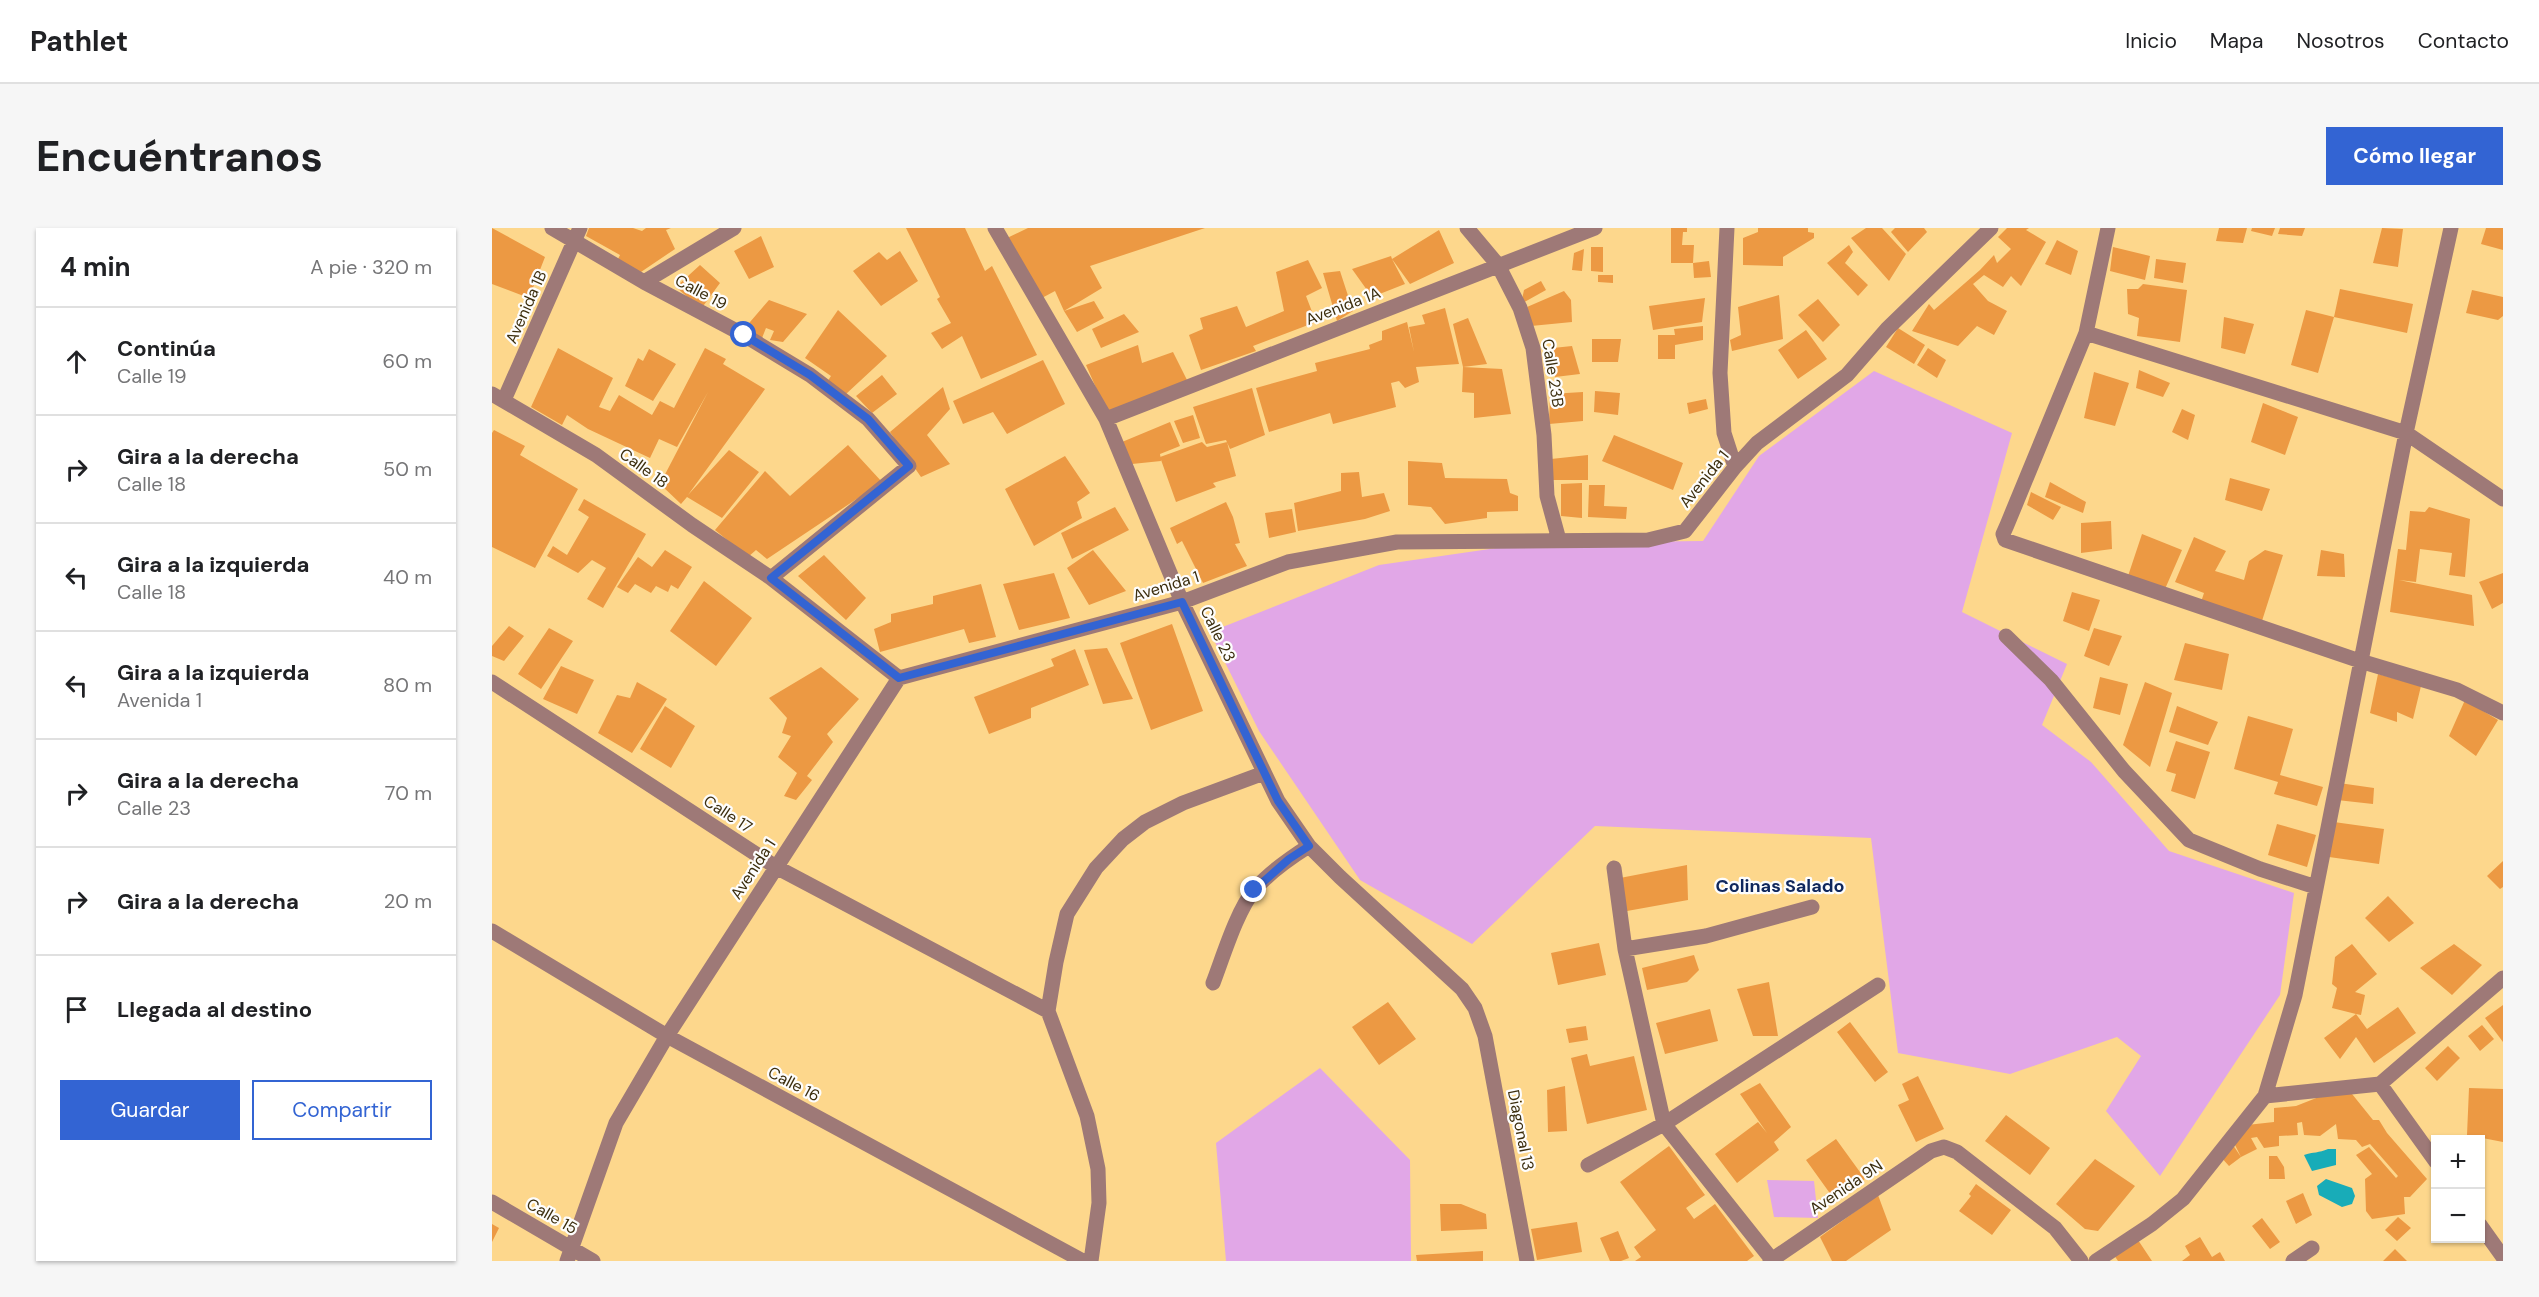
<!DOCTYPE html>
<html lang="es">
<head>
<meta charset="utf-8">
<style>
  body { margin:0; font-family:"DM Sans",sans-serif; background:#f6f6f6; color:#202124 }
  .controls { position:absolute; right:18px; bottom:18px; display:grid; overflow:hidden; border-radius:0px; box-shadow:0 2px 4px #0004 }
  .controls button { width:54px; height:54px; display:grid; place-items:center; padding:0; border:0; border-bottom:2px solid #e0e0e0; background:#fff; color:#202124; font:30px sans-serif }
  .stop { position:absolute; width:18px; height:18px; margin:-14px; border:4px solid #3364d3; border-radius:50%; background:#fff }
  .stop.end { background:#3364d3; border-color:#fff; box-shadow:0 2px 6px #0008 }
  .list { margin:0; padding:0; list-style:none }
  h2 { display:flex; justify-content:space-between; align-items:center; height:78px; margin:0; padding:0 24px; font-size:26px }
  h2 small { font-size:20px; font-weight:400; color:#757577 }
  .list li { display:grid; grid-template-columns:39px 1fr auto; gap:18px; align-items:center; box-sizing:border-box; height:108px; padding:0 24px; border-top:2px solid #e0e0e0 }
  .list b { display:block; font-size:22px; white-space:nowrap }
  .list p { margin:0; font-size:20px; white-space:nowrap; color:#757577 }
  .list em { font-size:20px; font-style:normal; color:#757577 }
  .actions { display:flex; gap:12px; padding:18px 24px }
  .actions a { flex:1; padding:14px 0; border:2px solid #3364d3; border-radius:0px; text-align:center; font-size:21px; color:#3364d3 }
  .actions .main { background:#3364d3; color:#fff }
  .icon { flex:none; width:33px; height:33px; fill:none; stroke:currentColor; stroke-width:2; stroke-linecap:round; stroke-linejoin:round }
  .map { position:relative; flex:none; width:2011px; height:1033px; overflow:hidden; border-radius:0px }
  header { display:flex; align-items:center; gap:36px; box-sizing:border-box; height:84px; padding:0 30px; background:#fff; border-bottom:2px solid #e0e0e0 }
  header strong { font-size:28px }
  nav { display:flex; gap:33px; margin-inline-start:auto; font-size:21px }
  .intro { display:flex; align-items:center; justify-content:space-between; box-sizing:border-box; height:144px; padding:0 36px }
  h1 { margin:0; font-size:42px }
  .button { padding:15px 27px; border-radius:0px; background:#3364d3; color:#fff; font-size:21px; font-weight:700 }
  main { display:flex; gap:36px; padding:0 36px }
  aside { flex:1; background:#fff; border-radius:0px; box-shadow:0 2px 4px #0004 }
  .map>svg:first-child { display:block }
</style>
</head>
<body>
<header>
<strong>Pathlet</strong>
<nav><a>Inicio</a><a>Mapa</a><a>Nosotros</a><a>Contacto</a></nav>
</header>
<div class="intro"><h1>Encuéntranos</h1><a class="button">Cómo llegar</a></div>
<main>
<aside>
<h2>4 min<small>A pie · 320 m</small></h2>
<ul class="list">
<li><svg class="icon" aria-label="ahead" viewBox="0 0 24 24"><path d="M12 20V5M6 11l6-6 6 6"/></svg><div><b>Continúa</b><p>Calle 19</p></div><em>60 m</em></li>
<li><svg class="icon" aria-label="right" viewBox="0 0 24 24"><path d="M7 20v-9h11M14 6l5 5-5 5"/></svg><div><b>Gira a la derecha</b><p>Calle 18</p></div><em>50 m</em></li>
<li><svg class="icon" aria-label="left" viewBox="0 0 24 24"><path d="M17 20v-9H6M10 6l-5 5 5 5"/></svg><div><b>Gira a la izquierda</b><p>Calle 18</p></div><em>40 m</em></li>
<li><svg class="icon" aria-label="left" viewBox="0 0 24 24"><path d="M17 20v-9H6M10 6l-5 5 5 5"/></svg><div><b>Gira a la izquierda</b><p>Avenida 1</p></div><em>80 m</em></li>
<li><svg class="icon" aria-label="right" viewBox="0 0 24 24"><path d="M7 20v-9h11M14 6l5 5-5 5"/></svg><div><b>Gira a la derecha</b><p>Calle 23</p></div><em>70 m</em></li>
<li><svg class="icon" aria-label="right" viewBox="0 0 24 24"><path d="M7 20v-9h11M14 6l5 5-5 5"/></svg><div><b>Gira a la derecha</b></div><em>20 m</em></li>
<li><svg class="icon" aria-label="arrive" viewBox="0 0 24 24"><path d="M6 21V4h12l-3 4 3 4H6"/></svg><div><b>Llegada al destino</b></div></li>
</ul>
<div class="actions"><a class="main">Guardar</a><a>Compartir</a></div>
</aside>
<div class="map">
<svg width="2011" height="1033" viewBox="0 0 2011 1033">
  <rect width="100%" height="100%" fill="#fdd78c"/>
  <path fill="#e1a7e7" d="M1382,143L1520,205L1470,384L1575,436L1550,497L1599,534L1677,623L1802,665L1788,767L1668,948L1614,883L1649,828L1625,809L1518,846L1406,825L1379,610L1103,598L980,716L868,652L767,503L718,404L887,337L1040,315L1211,313L1267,228Z
    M828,840L918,932L919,1033H734L724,915Z
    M1275,952L1322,953L1326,990L1282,989Z"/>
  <path fill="#18acb8" d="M1836,921H1844V937L1820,943L1812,927C1821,924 1827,925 1836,921Z
    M1834,951L1860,960L1863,968L1860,976L1850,979L1827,967L1825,958Z"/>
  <path fill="#ec9943" d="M0,0L53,29L37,70L0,56Z
    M97,0H141L150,3L154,0H179L174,2L183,21L146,46L124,35L128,27L94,8Z
    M414,0H473L493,43L500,38L545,127L489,151L470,108L450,121L439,105L459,95L445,71L448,69Z
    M536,0H713L598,38L610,60L572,83L602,73L612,90L585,104L572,83L563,63L548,71L515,10Z
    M1179,0H1195V4H1191L1190,17H1202L1201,35H1179Z
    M1266,0H1316V4L1322,5V10L1291,29V38L1251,37V10L1266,4Z
    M1374,0H1390L1414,26L1397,53L1359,10Z
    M1403,0H1432L1435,4L1416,24L1399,4Z
    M1515,0H1537L1534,2L1554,14L1529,58L1519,48L1511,59L1492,47L1481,56L1496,73L1515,83L1502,107L1485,98L1466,118L1420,103L1437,76L1442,82L1488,42L1502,27L1505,35L1519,21L1506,9Z
    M1727,0H1755L1751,15L1724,13Z
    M1760,0H1783L1780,8L1759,3Z
    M1788,0H1813L1810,8L1786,6Z
    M1890,0L1911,1L1906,39L1881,35Z
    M1994,0H2011V22L1989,16Z
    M947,2L962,35L918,56L900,31L913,56L880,69L860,41L899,28L900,31Z
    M269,8L282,39L257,51L242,23Z
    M1565,12L1586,23L1579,47L1553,36Z
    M1357,17L1361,24L1353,35L1376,57L1366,68L1335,35Z
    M1099,19H1111V44L1099,43Z
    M1621,19L1658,28L1653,52L1618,43Z
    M1092,21L1090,43L1080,42L1082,25Z
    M408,23L426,53L389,78L361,43L387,24L395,32Z
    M1664,31L1694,35L1691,55L1662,50Z
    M816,32L830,60L814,68L824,94L761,118L764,123L709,142L697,107L711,101L708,90L745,78L754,99L792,83L784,44Z
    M1217,33L1219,49L1202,50L1201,35Z
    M208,37L228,55L209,81L184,59Z
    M848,43L861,83L845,93L831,45Z
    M1106,47H1121V55L1106,54Z
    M1049,53L1054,62L1029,76L1032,62Z
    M1651,56L1695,62L1688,114L1645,108L1647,90L1636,86L1635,61H1646Z
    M1848,61L1921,76L1915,105L1842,89L1826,145L1799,137L1814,82L1842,89Z
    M1980,62L2011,69V88L2006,92L1974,85Z
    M1072,63L1079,72L1080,94L1039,98L1035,79Z
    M1287,67L1291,111L1240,123L1238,112L1249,107L1246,79Z
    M1213,70L1210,94L1161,102L1157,78Z
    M1326,71L1348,97L1331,114L1306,87Z
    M277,72L315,86L291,114L278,112L282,103L274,100L270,110L252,101Z
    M953,80L967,136L924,139L927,154L913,160L907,153L899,155L904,179L841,196L838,185L777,204L764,160L825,143L823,135L878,121L877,117L890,112V103L915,94L922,124L917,99L933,96L930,87Z
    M346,82L395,128L354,166L335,154L339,148L313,130Z
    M632,86L647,104L609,120L600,101Z
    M1732,89L1762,96L1753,126L1729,120Z
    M976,90L995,136L971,139L961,96Z
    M1211,98V112L1183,117V131H1166V107H1183L1182,101Z
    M1406,100L1433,117L1422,136L1394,119Z
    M1314,102L1335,131L1306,151L1286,122Z
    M1100,111H1129L1126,134H1100Z
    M646,117L650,135L681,124L695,152L616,187L594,137Z
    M1080,118L1088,146L1063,149L1061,120Z
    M66,120L121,150L107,179L118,183L127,167L160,187L168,173L182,180L213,120L234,131L231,136L273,161L196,267L237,222L267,244L230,290L195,269L189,276L168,256L216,164L185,219L167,211L158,230L96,201L75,187L70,197L39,179Z
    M1436,120L1454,132L1445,150L1425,137Z
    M157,121L184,136L161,173L133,158L146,130L151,133Z
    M551,132L573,176L515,206L501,184L471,196L461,173Z
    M971,139L1010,141L1019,186L982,190V165L970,164Z
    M1647,142L1678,155L1671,169L1644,160Z
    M1602,144L1637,155L1623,198L1592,190Z
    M390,147L405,166L380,185L364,168Z
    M451,159L458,181L435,207L458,236L429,249L398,204Z
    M760,160L773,207L738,221L734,212L714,216L701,179Z
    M1103,163L1128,165L1126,187L1102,184Z
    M1091,164V193L1057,196L1058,166Z
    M1214,171L1216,181L1197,186L1195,175Z
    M1771,175L1806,189L1793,227L1759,214Z
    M1690,181L1703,187L1696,212L1680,204Z
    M701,187L708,210L691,215L682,193Z
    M678,194L688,218L668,226L669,233L640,236L630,214Z
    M2,202L33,218L28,227L86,261L43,340L0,319V205Z
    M1122,207L1191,235L1181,262L1110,233Z
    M710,214L715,219L735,214L744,248L721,255L724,259L684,274L668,229Z
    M356,217L390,254L275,331L264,322L256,329L223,302L273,243L298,268Z
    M1096,227V252H1059V231Z
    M573,228L598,265L585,274L590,290L542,318L513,261Z
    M916,233L950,235L953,250L1015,251L1018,265L1026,268V283L995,284V290L953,296L939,279L916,277Z
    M867,244L870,269L892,265L898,283L873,291L806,303L802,275L849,263V245Z
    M1738,250L1778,261L1770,283L1733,272Z
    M1558,254L1594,274L1591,285L1553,269Z
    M1090,255V290L1069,288V256Z
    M1097,257H1113L1112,278L1135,279L1134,291L1096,289Z
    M1539,264L1569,279L1561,292L1535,277Z
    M92,271L154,306L111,380L95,371L114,340L100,332L86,345L55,328L61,318L75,327L97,289L86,282Z
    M734,274L741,289L748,315L743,316L755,338L711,355L690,313L685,316L678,300Z
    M623,279L637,302L580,331L569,305Z
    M1937,279L1978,291L1973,349L1957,347L1960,325L1928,321L1924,354L1907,352L1980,367L1982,398L1898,384L1906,321L1914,322L1918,283L1933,284Z
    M800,281L804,304L777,310L773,285Z
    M1619,293L1620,321L1589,325V295Z
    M1650,306L1690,322L1673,361L1636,348Z
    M1702,309L1734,323L1723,343L1752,352L1757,333L1773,322L1791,327L1769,396L1708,377L1712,365L1683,354Z
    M173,322L200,339L186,361L179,357L176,364L164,358L159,365L143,356L136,365L125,359L146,329L160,339Z
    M601,322L634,363L597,377L575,340Z
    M1829,322L1852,326L1853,349L1825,348Z
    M332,327L374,370L354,392L306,348Z
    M562,345L578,390L527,402L511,356Z
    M2011,345V375L2000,381L1987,354Z
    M212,353L260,390L224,438L178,403Z
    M489,356L504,409L477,415L472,401L388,424L382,401L399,394V386L441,376V368Z
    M1580,364L1608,372L1597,403L1571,393Z
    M680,396L711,483L659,502L628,415Z
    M17,398L32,408L12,433L0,428V418Z
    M57,400L81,413L49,461L26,446Z
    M1602,400L1630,408L1617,438L1592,428Z
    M1693,415L1737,426L1730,462L1682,452Z
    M615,420L641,471L611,476L592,422Z
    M583,421L597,457L539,480V490L497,506L482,469L562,438L559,431Z
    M69,438L102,452L85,486L51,471Z
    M329,439L367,471L335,506L341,514L315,548L320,552L304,572L292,568L305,545L286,529L299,508L290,505L295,490L277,470Z
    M1886,446L1929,458L1921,491L1905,484V494L1878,485Z
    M1608,449L1636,456L1628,487L1601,480Z
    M145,454L175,471L140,525L106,505L125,467L138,470Z
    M1653,454L1680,465L1658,539L1631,517Z
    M1973,472L2006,492L1984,528L1957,508Z
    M173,478L203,498L179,540L148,521Z
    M1685,478L1726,494L1716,517L1677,504Z
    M1756,488L1801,501L1788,547L1831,559L1825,578L1782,566L1786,554L1742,541Z
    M1684,513L1718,524L1703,571L1679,563L1684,546L1674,543Z
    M1847,555L1882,560L1881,576L1845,572Z
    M1842,594L1892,601L1887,636L1837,629Z
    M1785,596L1824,607L1815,639L1776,627Z
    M2011,633V659L2008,661L1995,648Z
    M1195,637L1196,672L1135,683L1128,650Z
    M1896,668L1922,695L1897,714L1873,690Z
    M1107,715L1114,747L1066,757L1059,725Z
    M1860,716L1885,746L1863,764L1873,767L1869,787L1864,786L1875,801L1906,779L1924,805L1882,835L1864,809L1848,831L1832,810L1864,786L1840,780L1845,760L1840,756L1843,729Z
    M1962,716L1990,737L1960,767L1928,740Z
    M1202,727L1207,742L1195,754L1155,762L1150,740Z
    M1277,754L1286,808H1261L1245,761Z
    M896,774L924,811L887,837L860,799Z
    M2011,777V814L1993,790Z
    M1218,781L1226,813L1173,826L1164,795Z
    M1358,794L1396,844L1383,854L1345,804Z
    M1990,797L2002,811L1988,823L1976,808Z
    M1094,798L1096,812L1077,815L1074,801Z
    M1956,818L1968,830L1945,853L1933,840Z
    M1095,826L1098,838L1142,828L1155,882L1095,896L1079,830Z
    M1426,848L1452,901L1424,914L1406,877L1417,872L1410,856Z
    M1268,855L1299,899L1282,914L1287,922L1245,955L1223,926L1266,894L1275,905L1248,866Z
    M1073,858L1075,903L1056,904L1055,862Z
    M1977,860L2011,861V914L1975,907Z
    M1856,861L1881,892H1887L1895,905L1935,951L1918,969H1912L1913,986L1880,991L1874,983L1873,951L1880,946L1864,927L1877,919L1904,950L1906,948L1878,916L1870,919L1864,912L1846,911L1844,896L1828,908L1812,907L1810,894L1805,895L1806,907L1787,908V918L1772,920L1765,909L1759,910L1765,921L1749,929L1740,911L1755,897L1782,894V880L1804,878L1832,867Z
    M1514,887L1558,920L1538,947L1493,913Z
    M1344,911L1373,951L1342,971L1314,932Z
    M1741,917L1749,929L1737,938L1728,928Z
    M1177,918L1213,967L1194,980L1202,991L1223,976L1262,1028L1255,1033H1143L1149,1029L1142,1019L1164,1002L1128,954Z
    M1777,928H1785L1792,939L1793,951H1777Z
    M1603,931L1643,958L1606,1003L1593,1001L1564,976Z
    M1484,956L1519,982L1500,1007L1467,983L1479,968L1477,966Z
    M1811,965L1820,987L1804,996L1794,973Z
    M1386,967L1399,1002L1354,1033H1340L1328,1009Z
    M948,976H969L994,986L995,1001L949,1003Z
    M1906,989L1919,1000L1905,1013L1893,1002Z
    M1770,990L1788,1014L1778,1021L1760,998Z
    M1085,994L1090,1024L1045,1032L1039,1001Z
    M0,996L7,1000L0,1014Z
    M1126,1003L1137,1030L1129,1033H1118L1108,1010Z
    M1708,1009L1720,1029L1728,1024L1733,1033H1690L1698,1027L1693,1018Z
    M1646,1012L1660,1033H1626L1622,1027Z
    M1903,1021L1915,1033H1891Z
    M991,1023V1033H925L924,1027Z"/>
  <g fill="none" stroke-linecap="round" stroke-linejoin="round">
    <path stroke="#9e7977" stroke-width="15" d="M60,0L152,54L252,107L318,147L376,191L417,238L279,350
      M503,0L614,191L690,374L786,573L817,618L848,649L970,761L983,780L993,808L1035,1033
      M975,0L1006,37L1028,80L1041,120L1052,207L1055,268L1067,312
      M1235,0L1228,145L1232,205L1243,239
      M1616,0L1594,105L1515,297L1511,306L1513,312L1868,433L1965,462L2011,485
      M152,54L242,0
      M1594,105L1914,205L2011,271
      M0,166L104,227L200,297L279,350L407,450
      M12,172L88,0
      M614,191L1103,0
      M1514,408L1559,452L1632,543L1697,612L1768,641L1824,659
      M0,454L284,639L556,783
      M1122,640L1133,721L1172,896L1281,1033
      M0,703L175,808L591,1033
      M1133,721L1214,708L1320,679
      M721,755C731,729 745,682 763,661C778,644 798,630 817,618
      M1888,856L1944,934
      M1773,868L1803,767L1914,205L1959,0
      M1096,937L1172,896L1386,757
      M0,974L101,1033
      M1988,997L2011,1029
      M75,1033L124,895L175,808L407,450L690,374L796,334L905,314L1156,312L1193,303L1243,239L1265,215L1355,147L1395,101L1499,0
      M599,1033L607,975L606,941L595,888L556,783L564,734L575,686L604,640L631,611L653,594L691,575L772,545
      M1278,1033L1439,923L1452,919L1465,924L1563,1000L1589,1033
      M1604,1033L1660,996L1691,971L1773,868L1888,856L2011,750
      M1801,1033L1820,1020"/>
  </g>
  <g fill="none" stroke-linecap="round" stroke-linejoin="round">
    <path stroke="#3364d3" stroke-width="8" d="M252,107L318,147L376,191L417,238L279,350L407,450L690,374L786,573L817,618L797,631L762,662"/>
  </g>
  <g text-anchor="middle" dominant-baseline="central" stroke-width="4.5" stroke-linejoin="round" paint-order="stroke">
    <g font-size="16" fill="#3c2e0e" stroke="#fdfdfd">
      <text transform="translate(209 64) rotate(28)">Calle 19</text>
      <text transform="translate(851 78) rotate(-21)">Avenida 1A</text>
      <text transform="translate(34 79) rotate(-66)">Avenida 1B</text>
      <text transform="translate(1061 145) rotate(81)">Calle 23B</text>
      <text transform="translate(152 240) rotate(36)">Calle 18</text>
      <text transform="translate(1212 251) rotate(-51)">Avenida 1</text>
      <text transform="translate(674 358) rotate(-17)">Avenida 1</text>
      <text transform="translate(726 406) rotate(64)">Calle 23</text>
      <text transform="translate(236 586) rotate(33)">Calle 17</text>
      <text transform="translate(261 641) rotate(-57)">Avenida 1</text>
      <text transform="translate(302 856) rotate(28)">Calle 16</text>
      <text transform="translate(1029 902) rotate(79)">Diagonal 13</text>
      <text transform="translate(1354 959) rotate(-34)">Avenida 9N</text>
      <text transform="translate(60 988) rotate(30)">Calle 15</text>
    </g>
    <g font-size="18" font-weight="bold" fill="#10275c" stroke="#fdfdfd">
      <text x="1288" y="658">Colinas Salado</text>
    </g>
  </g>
</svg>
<div class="controls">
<button>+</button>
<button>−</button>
</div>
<div class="stop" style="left:252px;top:107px"></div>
<div class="stop end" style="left:762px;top:662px"></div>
</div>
</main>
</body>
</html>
